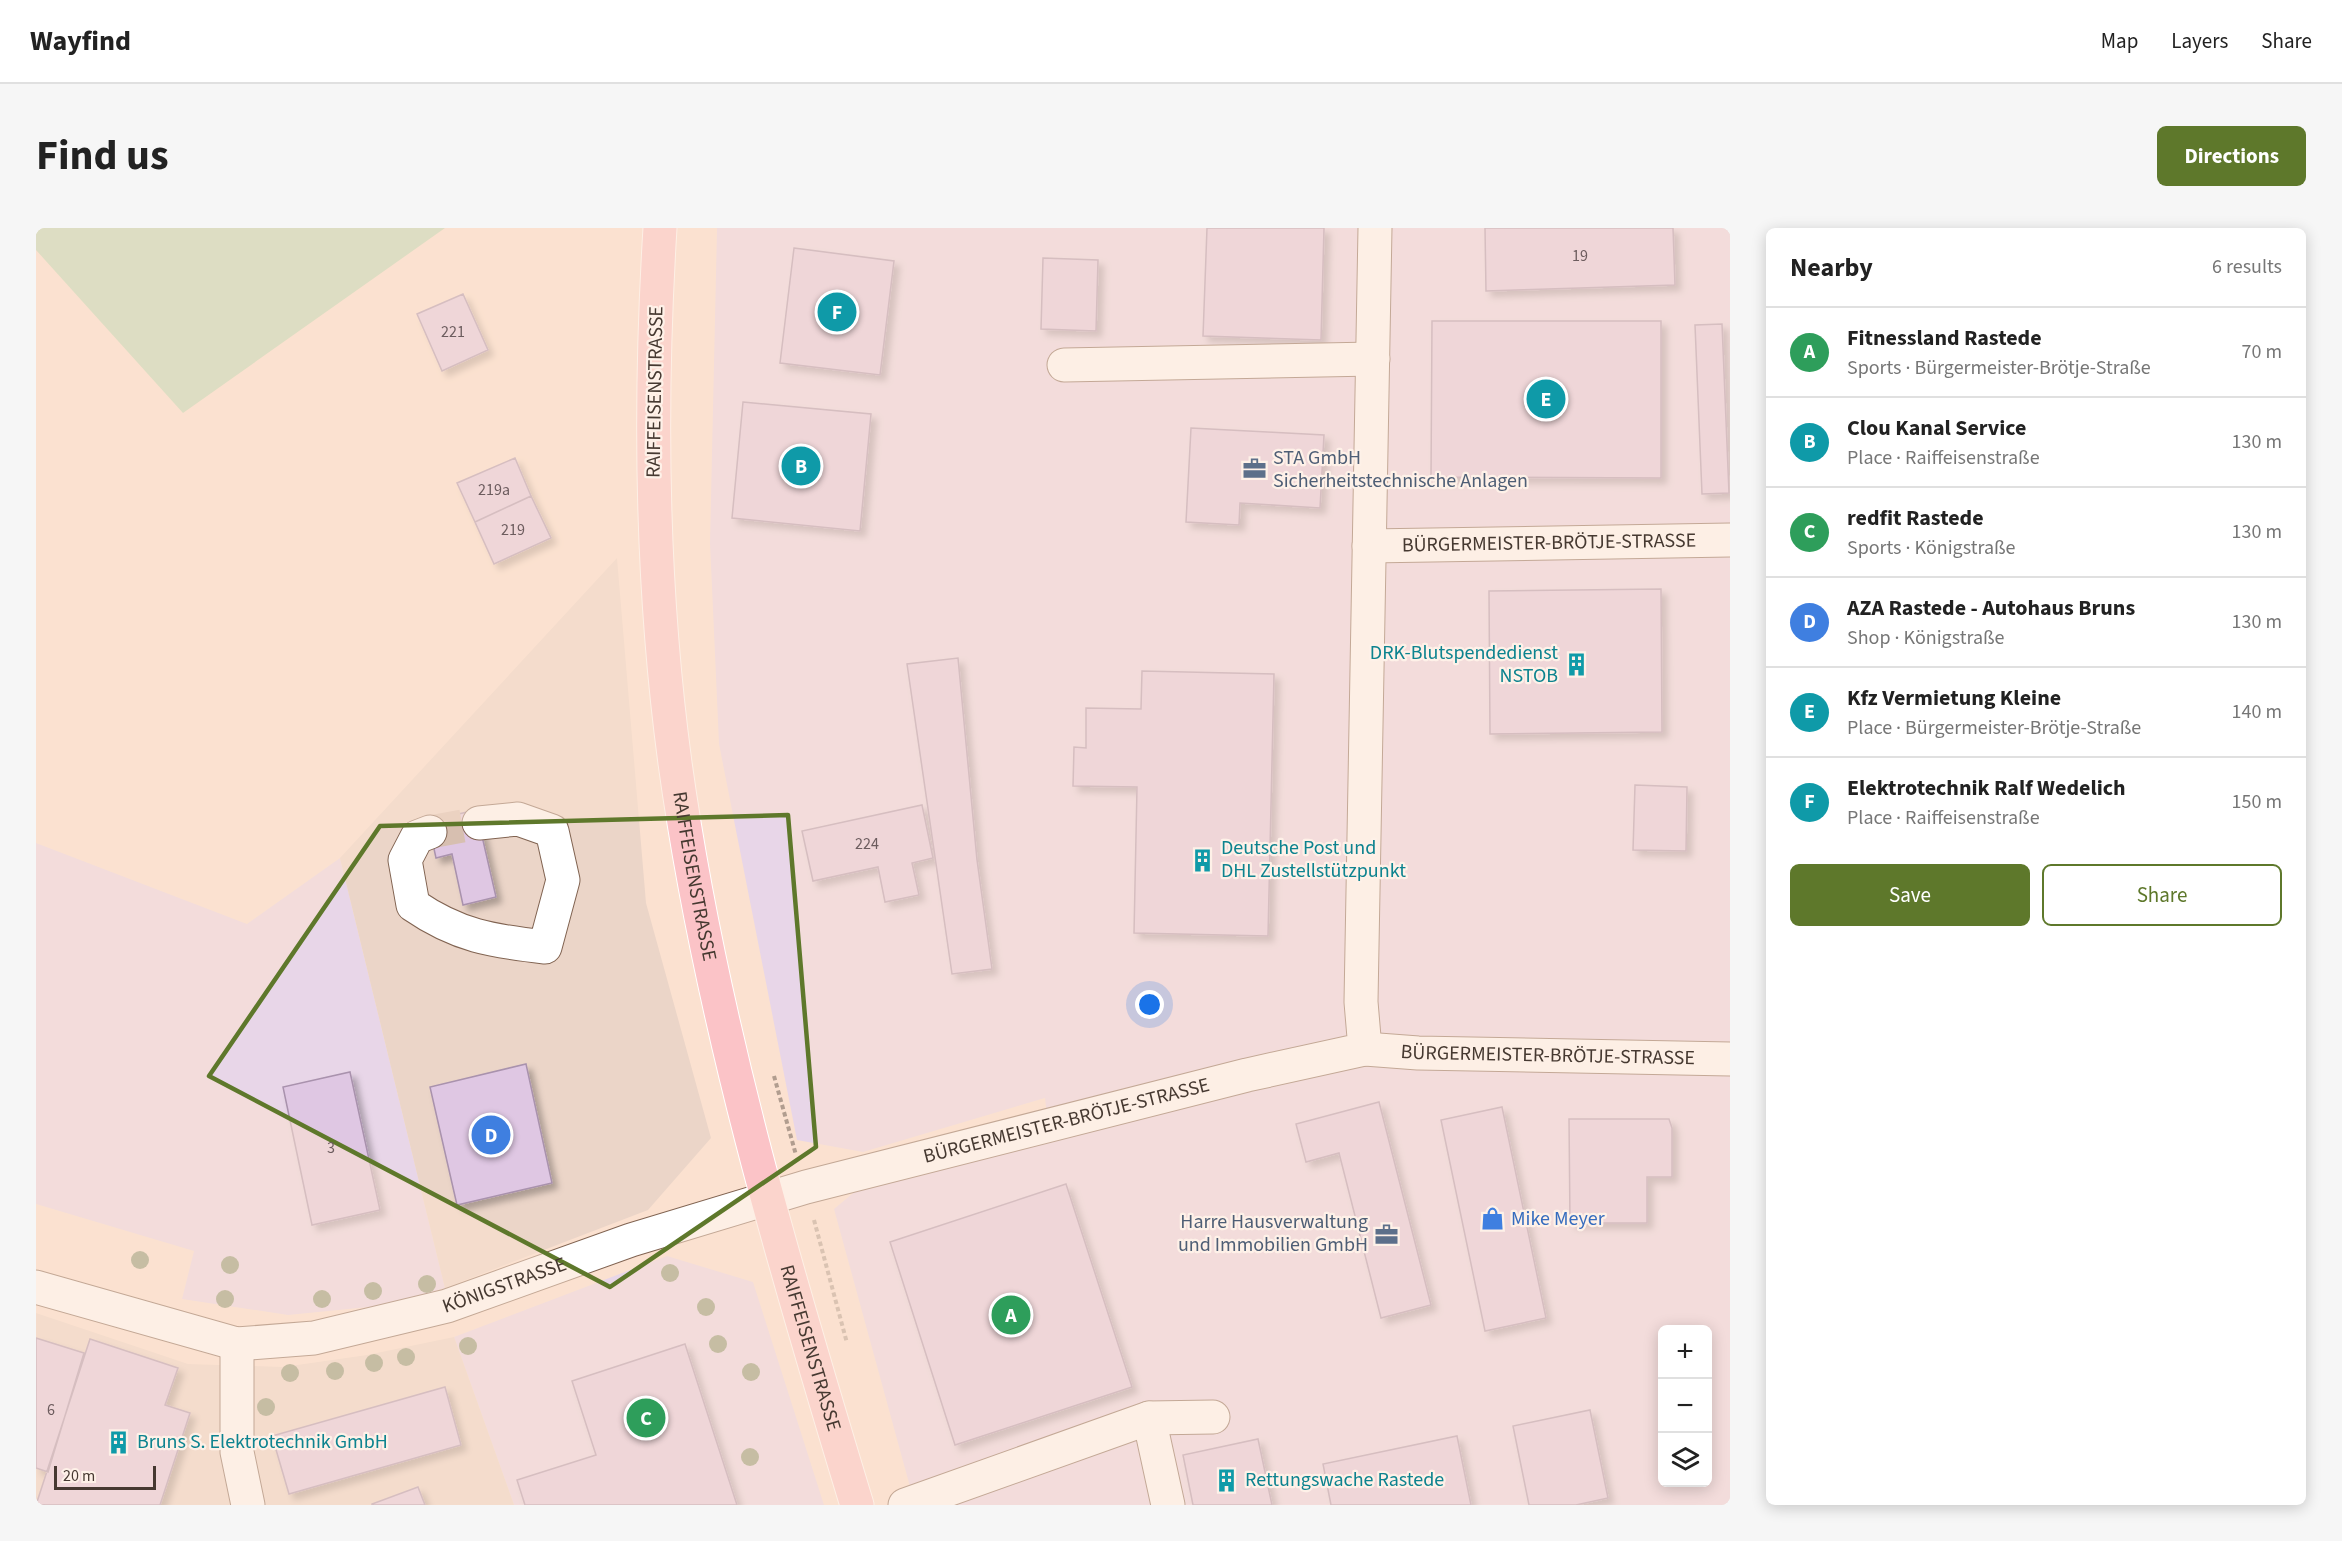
<!DOCTYPE html>
<html lang="en">
<head>
<meta charset="utf-8">
<style>
  body { margin:0; font-family:"Source Sans 3",sans-serif; background:#f6f6f6; color:#222 }
  .controls { position:absolute; right:18px; bottom:18px; display:grid; overflow:hidden; border-radius:9px; box-shadow:0 3px 15px #0003 }
  .controls button { width:54px; height:54px; display:grid; place-items:center; padding:0; border:0; border-bottom:2px solid #e0e0e0; background:#fff; color:#222; font:30px sans-serif }
  .scale { position:absolute; left:18px; bottom:15px; width:102px; box-sizing:border-box; padding-left:6px; border:3px solid #463931; border-top:0; font-size:16px; line-height:21px; white-space:nowrap; color:#463931; -webkit-text-stroke:4px #fef1e8; paint-order:stroke }
  .you { position:absolute; left:1114px; top:777px; width:21px; height:21px; margin:-15px; border:4px solid #fff; border-radius:50%; background:#1a73e8; box-shadow:0 0 0 9px #1a73e833 }
  .badge { display:grid; place-items:center; width:39px; height:39px; border-radius:50%; background:#5e782b; color:#fff; font-size:20px; font-weight:700 }
  .pin { position:absolute; translate:-50% -50%; border:3px solid #fff; box-shadow:0 2px 6px #0006 }
  .list { margin:0; padding:0; list-style:none }
  h2 { display:flex; justify-content:space-between; align-items:center; height:78px; margin:0; padding:0 24px; font-size:26px }
  h2 small { font-size:20px; font-weight:400; color:#767676 }
  .list li { display:grid; grid-template-columns:39px 1fr auto; gap:18px; align-items:center; box-sizing:border-box; height:90px; padding:0 24px; border-top:2px solid #e0e0e0 }
  .list b { display:block; font-size:22px; white-space:nowrap }
  .list p { margin:0; font-size:20px; white-space:nowrap; color:#767676 }
  .list em { font-size:20px; font-style:normal; color:#767676 }
  .actions { display:flex; gap:12px; padding:18px 24px }
  .actions a { flex:1; padding:14px 0; border:2px solid #5e782b; border-radius:9px; text-align:center; font-size:21px; color:#5e782b }
  .actions .main { background:#5e782b; color:#fff }
  .icon { flex:none; width:33px; height:33px; fill:none; stroke:currentColor; stroke-width:2; stroke-linecap:round; stroke-linejoin:round }
  .map { position:relative; flex:none; width:1694px; height:1277px; overflow:hidden; border-radius:9px }
  header { display:flex; align-items:center; gap:36px; box-sizing:border-box; height:84px; padding:0 30px; background:#fff; border-bottom:2px solid #e0e0e0 }
  header strong { font-size:28px }
  nav { display:flex; gap:33px; margin-inline-start:auto; font-size:21px }
  .intro { display:flex; align-items:center; justify-content:space-between; box-sizing:border-box; height:144px; padding:0 36px }
  h1 { margin:0; font-size:42px }
  .button { padding:15px 27px; border-radius:9px; background:#5e782b; color:#fff; font-size:21px; font-weight:700 }
  main { display:flex; gap:36px; padding:0 36px }
  aside { flex:1; background:#fff; border-radius:9px; box-shadow:0 3px 15px #0003 }
  .map>svg:first-child { display:block }
</style>
</head>
<body>
<header>
<strong>Wayfind</strong>
<nav><a>Map</a><a>Layers</a><a>Share</a></nav>
</header>
<div class="intro"><h1>Find us</h1><a class="button">Directions</a></div>
<main>
<div class="map">
<svg width="1694" height="1277" viewBox="0 0 1694 1277">
  <defs>
    <filter id="shadow"><feDropShadow dx="5.5" dy="5.5" stdDeviation="3" flood-color="#0004"/></filter>
  </defs>
  <rect width="100%" height="100%" fill="#fbe1d0"/>
  <path fill="#e8d6e8" fill-rule="evenodd" d="M681,0H1694V1277H879L798,981L834,951L1012,897L1009,870L827,924L761,912L683,516L674,315ZM1626,1102H1672V1254H1626Z
    M0,615L211,696L304,630L409,1060L353,1077L252,1087L146,1071L158,1023L0,976Z
    M631,1028L717,1054L788,1277H478L418,1109Z"/>
  <path fill="#ebd5c8" d="M581,330L610,675L675,910L612,982L409,1060L304,630Z
    M0,1085L152,1136L247,1139L331,1127L418,1109L478,1277H0Z"/>
  <path fill="#b9d7b3" d="M0,0H409L147,185L0,22Z"/>
  <path fill="#dfc7e3" stroke="#a992ad" stroke-width="1.5" filter="url(#shadow)" d="M1171,0H1288L1285,112L1167,108Z
    M1449,0H1637L1639,57L1450,63Z
    M758,20L858,33L844,147L744,135Z
    M1007,30L1062,32L1060,103L1005,101Z
    M427,66L452,122L406,143L381,86Z
    M1396,93H1625V250L1395,249Z
    M1686,96L1693,265L1666,266L1659,97Z
    M707,174L835,186L824,303L696,290Z
    M1155,200L1288,207L1284,280L1204,275L1203,297L1150,294Z
    M479,230L495,268L439,294L421,255Z
    M495,268L515,310L458,336L439,294Z
    M1625,361L1626,504L1454,506L1453,363Z
    M922,430L941,632L956,741L916,746L871,436Z
    M1106,443L1238,446L1232,708L1098,705L1101,559L1037,558L1038,519L1050,520V480L1105,481Z
    M1599,557L1651,559L1650,623L1597,622Z
    M886,577L897,630L876,635L883,667L849,674L842,639L777,653L766,603Z
    M440,582L460,669L427,677L416,626L400,630L392,593Z
    M490,836L516,955L421,977L394,859Z
    M314,844L344,982L276,997L247,859Z
    M1343,874L1395,1077L1345,1090L1303,925L1270,934L1260,896Z
    M1466,879L1510,1090L1449,1103L1405,892Z
    M1533,891H1633L1636,900V949H1611V995H1534Z
    M1030,956L1096,1159L919,1217L854,1014Z
    M0,1110L48,1125L12,1244L0,1240Z
    M54,1111L142,1140L129,1177L154,1185L124,1277H0Z
    M649,1116L701,1277H489L481,1252L560,1227L536,1153Z
    M409,1159L425,1217L253,1266L236,1208Z
    M1554,1182L1572,1270L1540,1277H1493L1477,1198Z
    M1421,1208L1435,1277H1295L1287,1236Z
    M1222,1211L1236,1277H1157L1147,1227Z
    M382,1259L389,1277H336V1276Z"/>
  <g fill="none" stroke-linecap="round" stroke-linejoin="round">
    <path stroke="#d7bfb0" stroke-width="33" stroke-dasharray="33 16" stroke-linecap="butt" d="M394,604L443,595"/>
    <defs>
      <g id="minor">
        <path d="M1028,137L1337,131"/>
        <path id="s1" d="M1333,318L1694,312"/>
        <path d="M394,604L381,609L369,632L377,677C422,708 456,713 509,719L527,652L516,603L482,591L443,595"/>
        <path id="s2" d="M1329,821L1382,825L1694,831"/>
        <path id="s3" d="M0,1059L201,1116L278,1110L411,1078L595,1012L770,959L1211,847L1329,821L1325,774L1339,0"/>
        <path d="M201,1116V1224L212,1277"/>
        <path d="M1113,1190L1132,1277"/>
        <path d="M869,1277L1113,1190L1177,1189"/>
      </g>
      <g id="major">
        <path id="s4" d="M624,0C613,178 615,357 639,535C674,788 747,1034 821,1277"/>
      </g>
    </defs>
    <use href="#minor" stroke="#806351" stroke-width="35"/>
    <use href="#major" stroke="#fff" stroke-width="35"/>
    <path stroke="#b19d8f" stroke-width="4" stroke-dasharray="4.5 3" stroke-linecap="butt" d="M738,848L760,927
      M778,992L811,1115"/>
    <use href="#minor" stroke="#fff" stroke-width="33"/>
    <use href="#major" stroke="#fbc3c7" stroke-width="33"/>
  </g>
  <g fill="#86906e">
    <circle cx="104" cy="1032" r="9"/>
    <circle cx="194" cy="1037" r="9"/>
    <circle cx="634" cy="1045" r="9"/>
    <circle cx="391" cy="1056" r="9"/>
    <circle cx="337" cy="1063" r="9"/>
    <circle cx="189" cy="1071" r="9"/>
    <circle cx="286" cy="1071" r="9"/>
    <circle cx="670" cy="1079" r="9"/>
    <circle cx="682" cy="1116" r="9"/>
    <circle cx="432" cy="1118" r="9"/>
    <circle cx="370" cy="1129" r="9"/>
    <circle cx="338" cy="1135" r="9"/>
    <circle cx="299" cy="1143" r="9"/>
    <circle cx="715" cy="1144" r="9"/>
    <circle cx="254" cy="1145" r="9"/>
    <circle cx="230" cy="1179" r="9"/>
    <circle cx="714" cy="1229" r="9"/>
  </g>
  <path d="M0 0H1694V1277H0ZM752,587L780,919L574,1059L173,848L344,598Z" fill="#fbe1d0" fill-opacity=".55" fill-rule="evenodd"/>
  <path fill="none" stroke="#5e782b" stroke-width="4.5" stroke-linejoin="round" d="M752,587L780,919L574,1059L173,848L344,598Z"/>
  <defs>
    <symbol id="office-bare" viewBox="-9 -9 18 18"><path d="M-6-3h4V-5.5h4V-3h4V5H-6ZM-1-4.5V-3h2v-1.5ZM-6 0V1H6V0Z" fill="#5c6f8a" stroke="#fef1e8" stroke-width="2.5" paint-order="stroke"/></symbol>
    <symbol id="building-bare" viewBox="-9 -9 18 18"><path d="M-4-6H4V6H1V3H-1V6H-4ZM-2.5-4.3h1.7v1.8h-1.7ZM.8-4.3h1.7v1.8H.8ZM-2.5-1h1.7V.8h-1.7ZM.8-1h1.7V.8H.8Z" fill="#0f9aa8" stroke="#fef1e8" stroke-width="2.5" paint-order="stroke"/></symbol>
    <symbol id="shop-bare" viewBox="-9 -9 18 18"><path d="M-5-2.5h2.3a2.7 3.5 0 0 1 5.4 0H5L5.5 6h-11ZM-1.5-2.5h3a1.5 2.3 0 0 0-3 0Z" fill="#3f7fe0" stroke="#fef1e8" stroke-width="2.5" paint-order="stroke"/></symbol>
  </defs>
  <g fill-rule="evenodd">
    <use href="#office-bare" x="1202" y="224" width="33" height="33"/>
    <use href="#building-bare" x="1524" y="420" width="33" height="33"/>
    <use href="#building-bare" x="1150" y="616" width="33" height="33"/>
    <use href="#shop-bare" x="1440" y="974" width="33" height="33"/>
    <use href="#office-bare" x="1334" y="990" width="33" height="33"/>
    <use href="#building-bare" x="66" y="1198" width="33" height="33"/>
    <use href="#building-bare" x="1174" y="1236" width="33" height="33"/>
  </g>
  <g text-anchor="middle" dominant-baseline="central" stroke-width="4.5" stroke-linejoin="round" paint-order="stroke">
    <g font-size="16" fill="#6c5c5e">
      <text x="1544" y="28">19</text>
      <text x="417" y="104">221</text>
      <text x="458" y="262">219a</text>
      <text x="477" y="302">219</text>
      <text x="831" y="616">224</text>
      <text x="295" y="920">3</text>
      <text x="15" y="1182">6</text>
    </g>
    <g font-size="20" fill="#463931" stroke="#fef1e8">
      <text transform="translate(619 164) rotate(-89)">RAIFFEISENSTRASSE</text>
      <text stroke="none"><textPath href="#s1" startOffset="180">BÜRGERMEISTER-BRÖTJE-STRASSE</textPath></text>
      <text stroke="none"><textPath href="#s4" startOffset="651">RAIFFEISENSTRASSE</textPath></text>
      <text stroke="none"><textPath href="#s2" startOffset="183">BÜRGERMEISTER-BRÖTJE-STRASSE</textPath></text>
      <text stroke="none"><textPath href="#s3" startOffset="1070">BÜRGERMEISTER-BRÖTJE-STRASSE</textPath></text>
      <text stroke="none"><textPath href="#s3" startOffset="484">KÖNIGSTRASSE</textPath></text>
      <text stroke="none"><textPath href="#s4" startOffset="1137">RAIFFEISENSTRASSE</textPath></text>
    </g>
    <g font-size="20" fill="#4e5e75" stroke="#fef1e8" text-anchor="start">
      <text x="1237" y="230">STA GmbH<tspan x="1237" dy="23">Sicherheitstechnische Anlagen</tspan></text>
      <text x="1332" y="994" text-anchor="end">Harre Hausverwaltung<tspan x="1332" dy="23">und Immobilien GmbH</tspan></text>
    </g>
    <g font-size="20" fill="#0d838f" stroke="#fef1e8" text-anchor="start">
      <text x="1522" y="425" text-anchor="end">DRK-Blutspendedienst<tspan x="1522" dy="23">NSTOB</tspan></text>
      <text x="1185" y="620">Deutsche Post und<tspan x="1185" dy="23">DHL Zustellstützpunkt</tspan></text>
      <text x="101" y="1214">Bruns S. Elektrotechnik GmbH</text>
      <text x="1209" y="1252">Rettungswache Rastede</text>
    </g>
    <g font-size="20" fill="#366cbe" stroke="#fef1e8" text-anchor="start">
      <text x="1475" y="991">Mike Meyer</text>
    </g>
  </g>
</svg>
<div class="controls">
<button>+</button>
<button>−</button>
<button><svg class="icon" aria-label="layers" viewBox="0 0 24 24"><path d="M12 4l9 5-9 5-9-5zM3 14l9 5 9-5"/></svg></button>
</div>
<div class="scale">20 m</div>
<div class="you"></div>
<div class="pin badge" style="left:975px;top:1087px;background:#2e9e5b">A</div>
<div class="pin badge" style="left:765px;top:238px;background:#0f9aa8">B</div>
<div class="pin badge" style="left:610px;top:1190px;background:#2e9e5b">C</div>
<div class="pin badge" style="left:455px;top:907px;background:#3f7fe0">D</div>
<div class="pin badge" style="left:1510px;top:171px;background:#0f9aa8">E</div>
<div class="pin badge" style="left:801px;top:84px;background:#0f9aa8">F</div>
</div>
<aside>
<h2>Nearby<small>6 results</small></h2>
<ul class="list">
<li><span class="badge" style="background:#2e9e5b">A</span><div><b>Fitnessland Rastede</b><p>Sports · Bürgermeister-Brötje-Straße</p></div><em>70 m</em></li>
<li><span class="badge" style="background:#0f9aa8">B</span><div><b>Clou Kanal Service</b><p>Place · Raiffeisenstraße</p></div><em>130 m</em></li>
<li><span class="badge" style="background:#2e9e5b">C</span><div><b>redfit Rastede</b><p>Sports · Königstraße</p></div><em>130 m</em></li>
<li><span class="badge" style="background:#3f7fe0">D</span><div><b>AZA Rastede - Autohaus Bruns</b><p>Shop · Königstraße</p></div><em>130 m</em></li>
<li><span class="badge" style="background:#0f9aa8">E</span><div><b>Kfz Vermietung Kleine</b><p>Place · Bürgermeister-Brötje-Straße</p></div><em>140 m</em></li>
<li><span class="badge" style="background:#0f9aa8">F</span><div><b>Elektrotechnik Ralf Wedelich</b><p>Place · Raiffeisenstraße</p></div><em>150 m</em></li>
</ul>
<div class="actions"><a class="main">Save</a><a>Share</a></div>
</aside>
</main>
</body>
</html>
